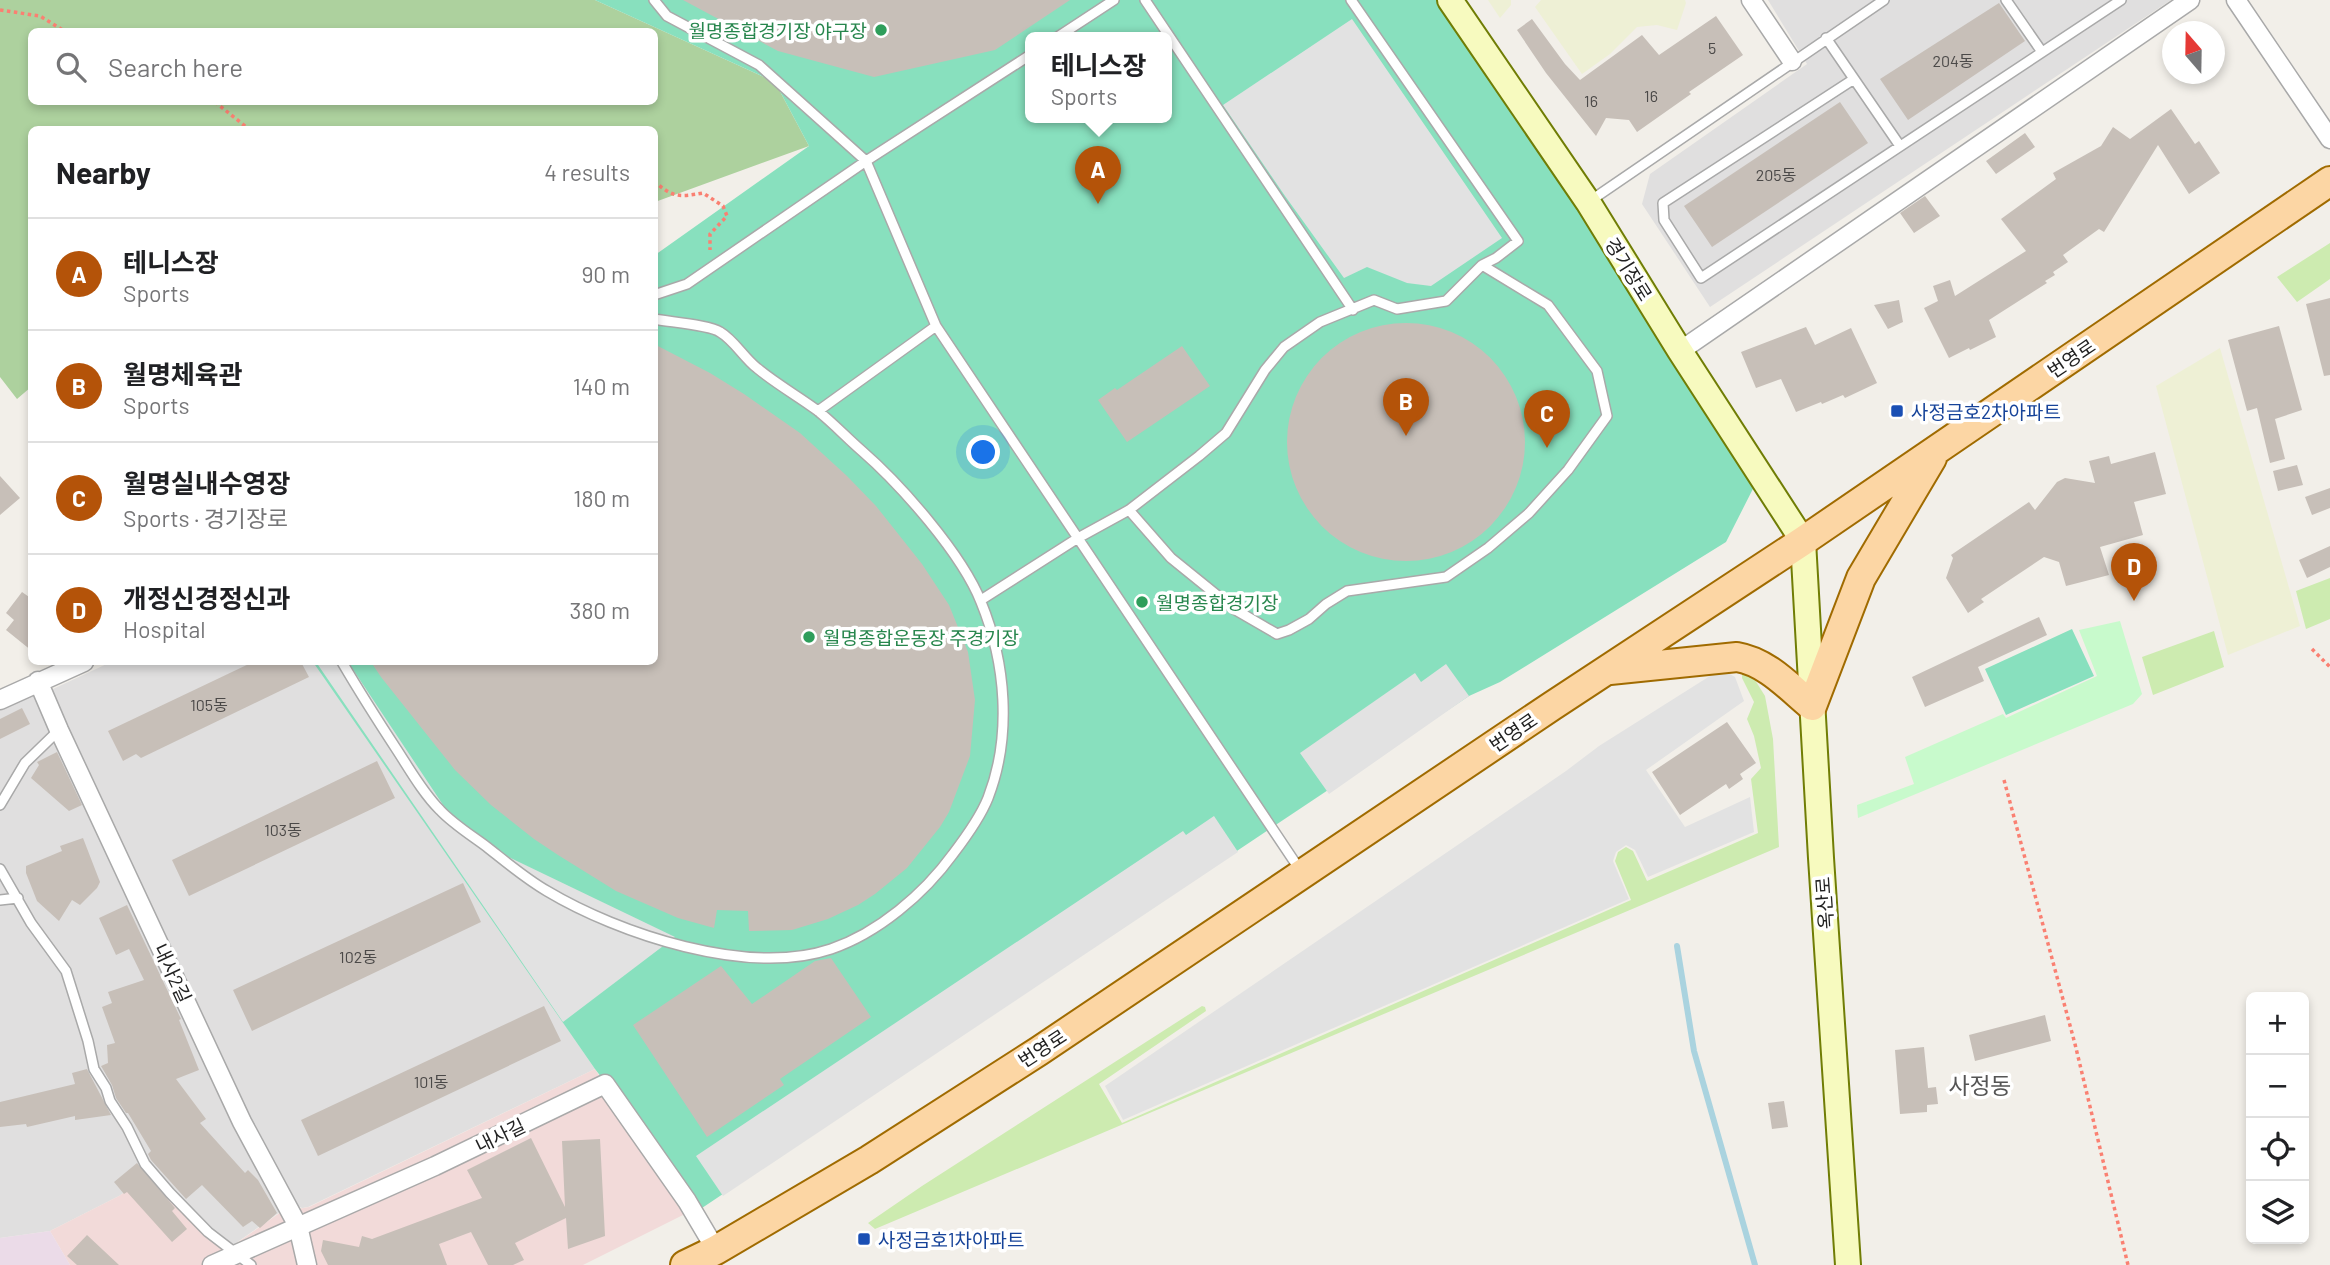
<!DOCTYPE html>
<html lang="en">
<head>
<meta charset="utf-8">
<style>
  body { margin:0; font-family:Barlow,"Noto Sans KR",sans-serif; background:#f6f6f6; color:#202124 }
  .controls { position:absolute; right:21px; bottom:21px; display:grid; overflow:hidden; border-radius:10px; box-shadow:0 4px 10px #0003 }
  .controls button { width:63px; height:63px; display:grid; place-items:center; padding:0; border:0; border-bottom:2px solid #e0e0e0; background:#fff; color:#202124; font:35px sans-serif }
  .compass { position:absolute; left:2162px; top:21px; width:63px; height:63px; border-radius:50%; background:#fff; box-shadow:0 4px 10px #0003; rotate:340deg }
  .you { position:absolute; left:984px; top:453px; width:24px; height:24px; margin:-18px; border:5px solid #fff; border-radius:50%; background:#1a73e8; box-shadow:0 0 0 10px #1a73e833 }
  .badge { display:grid; place-items:center; width:46px; height:46px; border-radius:50%; background:#b45309; color:#fff; font-size:23px; font-weight:700 }
  .pin { position:absolute; translate:-50% -58px; filter:drop-shadow(0 2px 4px #0008) }
  .pin::after { content:''; position:absolute; top:37px; width:24px; height:21px; background:inherit; clip-path:polygon(0 0,100% 0,50% 100%) }
  .popup { position:absolute; left:1025px; top:32px; width:147px; height:91px; box-sizing:border-box; display:grid; place-content:center; border-radius:10px; background:#fff; filter:drop-shadow(0 2px 5px #0005); font-size:23px; white-space:nowrap; color:#757577 }
  .popup b { font-size:26px; color:#202124 }
  .popup::after { content:''; position:absolute; left:50%; top:100%; margin-left:-14px; border:14px solid transparent; border-top-color:#fff }
  .list { margin:0; padding:0; list-style:none }
  h2 { display:flex; justify-content:space-between; align-items:center; height:91px; margin:0; padding:0 28px; font-size:30px }
  h2 small { font-size:23px; font-weight:400; color:#757577 }
  .list li { display:grid; grid-template-columns:46px 1fr auto; gap:21px; align-items:center; box-sizing:border-box; height:112px; padding:0 28px; border-top:2px solid #e0e0e0 }
  .list b { display:block; font-size:26px; white-space:nowrap }
  .list p { margin:0; font-size:23px; white-space:nowrap; color:#757577 }
  .list em { font-size:23px; font-style:normal; color:#757577 }
  .icon { flex:none; width:38px; height:38px; fill:none; stroke:currentColor; stroke-width:2; stroke-linecap:round; stroke-linejoin:round }
  .map { position:relative; flex:none; width:2330px; height:1265px; overflow:hidden }
  .search { position:absolute; background:#fff; box-shadow:0 4px 10px #0003; left:28px; top:28px; width:630px; height:77px; display:flex; align-items:center; gap:18px; box-sizing:border-box; padding:0 24px; border-radius:10px; color:#757577; font-size:26px }
  .panel { position:absolute; background:#fff; box-shadow:0 4px 10px #0003; left:28px; top:126px; width:630px; height:539px; border-radius:10px }
  .map>svg:first-child { display:block }
</style>
</head>
<body>
<div class="map">
<svg width="2330" height="1265" viewBox="0 0 2330 1265">
  <rect width="100%" height="100%" fill="#f2efe9"/>
  <path fill="#e0dfdf" d="M1768,0H2171L1710,307L1642,204L1650,174L1807,64Z
    M111,662H315L595,1069L308,1207L302,1208L293,1203L226,1250L147,1177L119,1196L50,1231L0,1238V706L53,689Z"/>
  <path fill="#f2dad9" d="M595,1069L685,1214L583,1265H70L50,1231L119,1196L147,1177L227,1250L281,1212L309,1207Z"/>
  <path fill="#ebdbe8" d="M50,1231L70,1265H0V1238Z"/>
  <path fill="#eef0d5" d="M1488,0H1511V5L1500,18Z
    M1541,0H1685L1686,3L1677,30L1657,25L1637,27L1610,54L1582,74L1535,7Z
    M2220,348L2300,626L2228,655L2156,386Z"/>
  <path fill="#cdebb0" d="M2330,243V279L2297,302L2277,277Z
    M2330,578V619L2306,629L2296,591Z
    M2214,631L2224,667L2153,695L2142,657Z
    M1742,672L1755,680L1765,696L1773,739L1779,847L875,1229L868,1223L922,1186L1202,1006L1205,1007L1206,1011L1099,1084L1122,1123L1631,900L1615,861L1618,852L1626,847L1633,851L1647,881L1758,833L1751,779L1761,768L1754,736L1747,719L1754,702L1742,678Z"/>
  <path fill="#add19e" fill-rule="evenodd" d="M0,0H595L775,82L809,146L655,202L654,130H32L31,387L17,399L0,377ZM32,32H654V102H32Z"/>
  <path fill="#c8facc" d="M2120,621L2142,694L2133,704L1858,818L1857,805L1914,784L1905,757L2003,714L2006,718L2097,676L2079,630Z"/>
  <path fill="#88e0be" fill-rule="evenodd" d="M595,0H1450L1761,473L1726,542L1500,682L1469,696L702,1208L595,1069L313,662H654L655,255L809,146L775,82ZM1030,38H1166V118H1030Z
    M2072,629L2094,676L2006,715L1985,669Z"/>
  <path fill="#e2e2e2" d="M1352,19L1502,238L1431,286L1407,283L1367,267L1344,278L1285,196L1223,105Z
    M316,662H348L463,835L675,937L563,1022Z
    M1446,664L1469,696L1329,794L1300,753L1415,673L1421,682Z
    M1721,669L1735,677L1744,701L1646,770L1685,827L1750,797L1754,832L1648,877L1635,850L1626,845L1616,852L1613,861L1629,899L1123,1120L1105,1086L1566,771L1599,746Z
    M1214,816L1238,852L723,1196L696,1156L1183,831L1186,835Z"/>
  <g fill="none" stroke-linecap="round" stroke-linejoin="round">
    <path stroke="#aad3df" stroke-width="6" d="M1677,946L1694,1051L1755,1265"/>
  </g>
  <path fill="#c7bfb8" d="M683,0H1070L995,50L874,77L778,51Z
    M1999,3L2025,41L1908,120L1880,79Z
    M1716,16L1743,55L1689,92L1691,94L1637,132L1629,120L1606,118L1596,136L1546,73L1517,30L1532,19L1565,64L1580,80L1642,35L1659,55Z
    M1840,102L1868,143L1712,247L1684,206Z
    M2171,109L2195,144L2199,141L2220,173L2189,194L2158,145L2104,232L2099,229L2063,255L2068,262L2053,272L2055,275L2045,281L2047,283L1989,320L1996,337L1970,350L1969,348L1949,358L1924,308L1938,301L1933,286L1950,280L1955,296L2026,251L2001,219L2056,179L2053,173L2101,146L2113,127L2130,139Z
    M2025,133L2035,147L1996,174L1986,161Z
    M1925,196L1940,216L1914,233L1900,213Z
    M2330,298V375L2324,376L2306,304Z
    M1899,300L1903,322L1888,329L1874,305Z
    M1287 442a119 119 0 1 1 238 0a119 119 0 1 1-238 0Z
    M2279,326L2302,410L2275,419L2285,459L2270,463L2257,408L2247,411L2228,340Z
    M1806,327L1815,345L1851,328L1877,383L1845,398L1843,395L1822,404L1821,402L1796,412L1781,379L1756,388L1741,352Z
    M654,344L710,373L744,394L800,433L847,476L876,506L922,564L949,605L968,652L975,700L970,756L949,812L940,827L907,868L875,894L858,905L828,919L792,930L749,931L748,911L717,910L714,928L678,918L616,891L558,855L534,839L491,805L455,770L381,677L371,662H654Z
    M1182,346L1210,386L1127,442L1098,400L1115,388L1117,390Z
    M2155,452L2166,494L2134,502L2143,535L2100,547L2109,575L2066,586L2059,562L2044,557L1981,599L1984,602L1968,613L1946,578L1953,558L1951,555L2029,502L2035,510L2057,482L2065,478L2095,483L2089,461L2109,456L2111,464Z
    M2297,465L2303,485L2278,491L2273,471Z
    M0,476L20,498L0,515Z
    M2330,488V508L2312,515L2305,497Z
    M2330,546V567L2307,578L2299,560Z
    M22,592L32,599V651L6,630L14,620L6,613Z
    M2039,617L2047,635L1978,667L1984,681L1925,707L1912,677Z
    M253,662H301L309,677L141,758L136,754L123,761L108,731Z
    M22,708L30,724L0,739V719Z
    M1727,722L1756,763L1740,774L1743,779L1729,789L1726,784L1680,815L1652,772Z
    M57,752L82,805L69,811L31,778L39,765L37,762Z
    M377,761L395,798L189,896L172,860Z
    M83,838L100,882L97,888L80,905L72,900L59,921L37,901L26,873V866L62,851L60,846Z
    M463,883L481,922L252,1031L233,990Z
    M127,905L181,1019L179,1020L199,1070L176,1079L206,1119L200,1123L245,1173L248,1170L258,1180L277,1213L260,1228L252,1221L243,1227L202,1185L186,1199L151,1160L148,1154L151,1151L128,1113H126L116,1098L112,1085L101,1066L108,1063L107,1045L115,1043L102,1007L112,1003L108,992L144,980L129,949L116,955L99,918Z
    M831,958L871,1017L780,1079L784,1085L707,1137L633,1025L721,966L752,1004L815,961Z
    M544,1006L561,1041L318,1156L301,1120Z
    M2045,1015L2051,1041L1975,1061L1969,1035Z
    M1924,1047L1928,1088L1936,1087L1938,1104L1927,1105V1112L1900,1114L1895,1050Z
    M87,1069L111,1115L75,1120V1116L27,1127L26,1124L0,1127V1102L75,1084L72,1073Z
    M1784,1101L1788,1127L1772,1129L1768,1103Z
    M531,1138L565,1207L562,1141L600,1139L605,1236L568,1249L566,1218L515,1243L524,1260L513,1265H488L471,1232L439,1244L447,1265H328L321,1251L323,1240L359,1247L362,1236L372,1239L482,1198L467,1170Z
    M137,1163L175,1208L172,1211L187,1229L172,1242L127,1192L124,1194L114,1182Z
    M87,1235L119,1265H77L67,1256Z"/>
  <g fill="none" stroke-linecap="round" stroke-linejoin="round">
    <defs>
      <path id="lane" d="M654,0L667,16L759,65L866,161L936,326L1300,870
        M1145,0L1353,310
        M2006,0L2042,52
        M1056,38L1114,0
        M1826,38L1900,146
        M1854,79L1663,203L1664,220L1701,278L2121,0
        M1590,201L1884,0
        M654,295L687,284L866,161L1030,55
        M818,411L936,326
        M1129,510L1171,558L1234,609L1277,634L1289,630L1309,619L1326,604L1347,591L1446,577L1488,548L1529,513L1568,470L1607,416L1597,371L1548,305L1482,265
        M981,600L1078,538L1129,510L1199,456L1226,433L1265,370L1284,347L1320,322L1374,300L1397,309L1446,301L1482,265L1496,258L1518,241L1351,0
        M342,662C359,691 378,721 397,750C410,770 423,793 440,810C453,824 471,835 487,847C506,862 526,879 547,891C619,934 748,977 831,949C878,933 924,894 953,854C966,837 980,818 988,798C1012,736 1006,663 981,602C962,554 901,485 862,451C847,438 833,423 818,411C798,396 776,384 757,368C744,358 734,340 720,332C710,325 669,322 654,319
        M0,805L25,763L59,730
        M0,869L31,923L66,971L88,1041L94,1069L106,1088L110,1101L127,1127L145,1164L170,1193L208,1232L251,1265
        M0,900L18,898"/>
      <path id="street" d="M1751,0L1792,61
        M2236,0L2330,139
        M1680,351L2190,0
        M38,681L59,730L242,1122L298,1226L307,1265
        M0,700L84,662
        M212,1265L435,1166L605,1084L687,1201L716,1250"/>
      <path id="secondary" d="M1450,0L1588,202L1680,351L1803,541L1821,858L1848,1265"/>
      <path id="primary" d="M1610,670L1737,657C1767,662 1789,687 1812,706L1861,578L1932,458
        M685,1265L716,1250L869,1160L1039,1051L1552,706L1803,541L2330,181"/>
    </defs>
    <use href="#lane" stroke="#a9a9a9" stroke-width="12"/>
    <use href="#street" stroke="#a9a9a9" stroke-width="21"/>
    <use href="#secondary" stroke="#707d05" stroke-width="28"/>
    <use href="#primary" stroke="#a06b00" stroke-width="32"/>
    <path stroke="#fa8072" stroke-width="3.5" stroke-dasharray="3.5 3.5" stroke-linecap="butt" d="M0,10L40,16L66,32
      M215,102L250,130
      M654,181C673,198 679,197 703,193L723,206L727,216L710,234V250
      M2312,649L2330,667
      M2004,780L2075,1044L2128,1265"/>
    <use href="#lane" stroke="#fff" stroke-width="9"/>
    <use href="#street" stroke="#fff" stroke-width="18"/>
    <use href="#secondary" stroke="#f7fabf" stroke-width="24"/>
    <use href="#primary" stroke="#fcd6a4" stroke-width="28"/>
  </g>
  <g fill="#2e9e5b" stroke="#fff" stroke-width="2.5">
    <circle cx="881" cy="30" r="7"/>
    <circle cx="1142" cy="602" r="7"/>
    <circle cx="809" cy="637" r="7"/>
  </g>
  <g fill="#1a4fb4" stroke="#fff" stroke-width="2.5">
    <rect x="1890" y="404" width="14" height="14" rx="3.5"/>
    <rect x="857" y="1232" width="14" height="14" rx="3.5"/>
  </g>
  <g text-anchor="middle" dominant-baseline="central" stroke-width="7" stroke-linejoin="round" paint-order="stroke">
    <g font-size="16" fill="#4b4948">
      <text x="1712" y="47">5</text>
      <text x="1953" y="60">204동</text>
      <text x="1651" y="95">16</text>
      <text x="1591" y="100">16</text>
      <text x="1776" y="174">205동</text>
      <text x="209" y="704">105동</text>
      <text x="283" y="829">103동</text>
      <text x="358" y="956">102동</text>
      <text x="431" y="1081">101동</text>
    </g>
    <g font-size="19" fill="#27864d" stroke="#fff" text-anchor="start">
      <text x="867" y="30" text-anchor="end">월명종합경기장 야구장</text>
      <text x="1156" y="602">월명종합경기장</text>
      <text x="823" y="637">월명종합운동장 주경기장</text>
    </g>
    <g font-size="19" fill="#222" stroke="#fff">
      <text transform="translate(1629 269) rotate(58)">경기장로</text>
      <text transform="translate(2071 358) rotate(-34)">번영로</text>
      <text transform="translate(1513 732) rotate(-34)">번영로</text>
      <text transform="translate(1824 903) rotate(-94)">옥산로</text>
      <text transform="translate(173 973) rotate(65)">내사2길</text>
      <text transform="translate(1042 1048) rotate(-33)">번영로</text>
      <text transform="translate(500 1135) rotate(-26)">내사길</text>
    </g>
    <g font-size="19" fill="#164399" stroke="#fff" text-anchor="start">
      <text x="1911" y="411">사정금호2차아파트</text>
      <text x="878" y="1239">사정금호1차아파트</text>
    </g>
    <g font-size="23" fill="#555" stroke="#fff">
      <text x="1980" y="1085">사정동</text>
    </g>
  </g>
</svg>
<div class="controls">
<button>+</button>
<button>−</button>
<button><svg class="icon" aria-label="locate" viewBox="0 0 24 24"><circle cx="12" cy="12" r="6"/><path d="M12 2v4M12 18v4M2 12h4M18 12h4"/></svg></button>
<button><svg class="icon" aria-label="layers" viewBox="0 0 24 24"><path d="M12 4l9 5-9 5-9-5zM3 14l9 5 9-5"/></svg></button>
</div>
<svg class="compass" viewBox="-18 -18 36 36"><path d="M0-13l5 13h-10z" fill="#e53935"/><path d="M0 13l5-13h-10z" fill="#757577"/></svg>
<div class="you"></div>
<div class="pin badge" style="left:1098px;top:204px">A</div>
<div class="popup"><b>테니스장</b>Sports</div>
<div class="pin badge" style="left:1406px;top:436px">B</div>
<div class="pin badge" style="left:1547px;top:448px">C</div>
<div class="pin badge" style="left:2134px;top:601px">D</div>
<div class="search"><svg class="icon" aria-label="search" viewBox="0 0 24 24"><circle cx="10" cy="10" r="6"/><path d="M15 15l6 6"/></svg>Search here</div>
<section class="panel">
<h2>Nearby<small>4 results</small></h2>
<ul class="list">
<li><span class="badge">A</span><div><b>테니스장</b><p>Sports</p></div><em>90 m</em></li>
<li><span class="badge">B</span><div><b>월명체육관</b><p>Sports</p></div><em>140 m</em></li>
<li><span class="badge">C</span><div><b>월명실내수영장</b><p>Sports · 경기장로</p></div><em>180 m</em></li>
<li><span class="badge">D</span><div><b>개정신경정신과</b><p>Hospital</p></div><em>380 m</em></li>
</ul>
</section>
</div>
</body>
</html>
